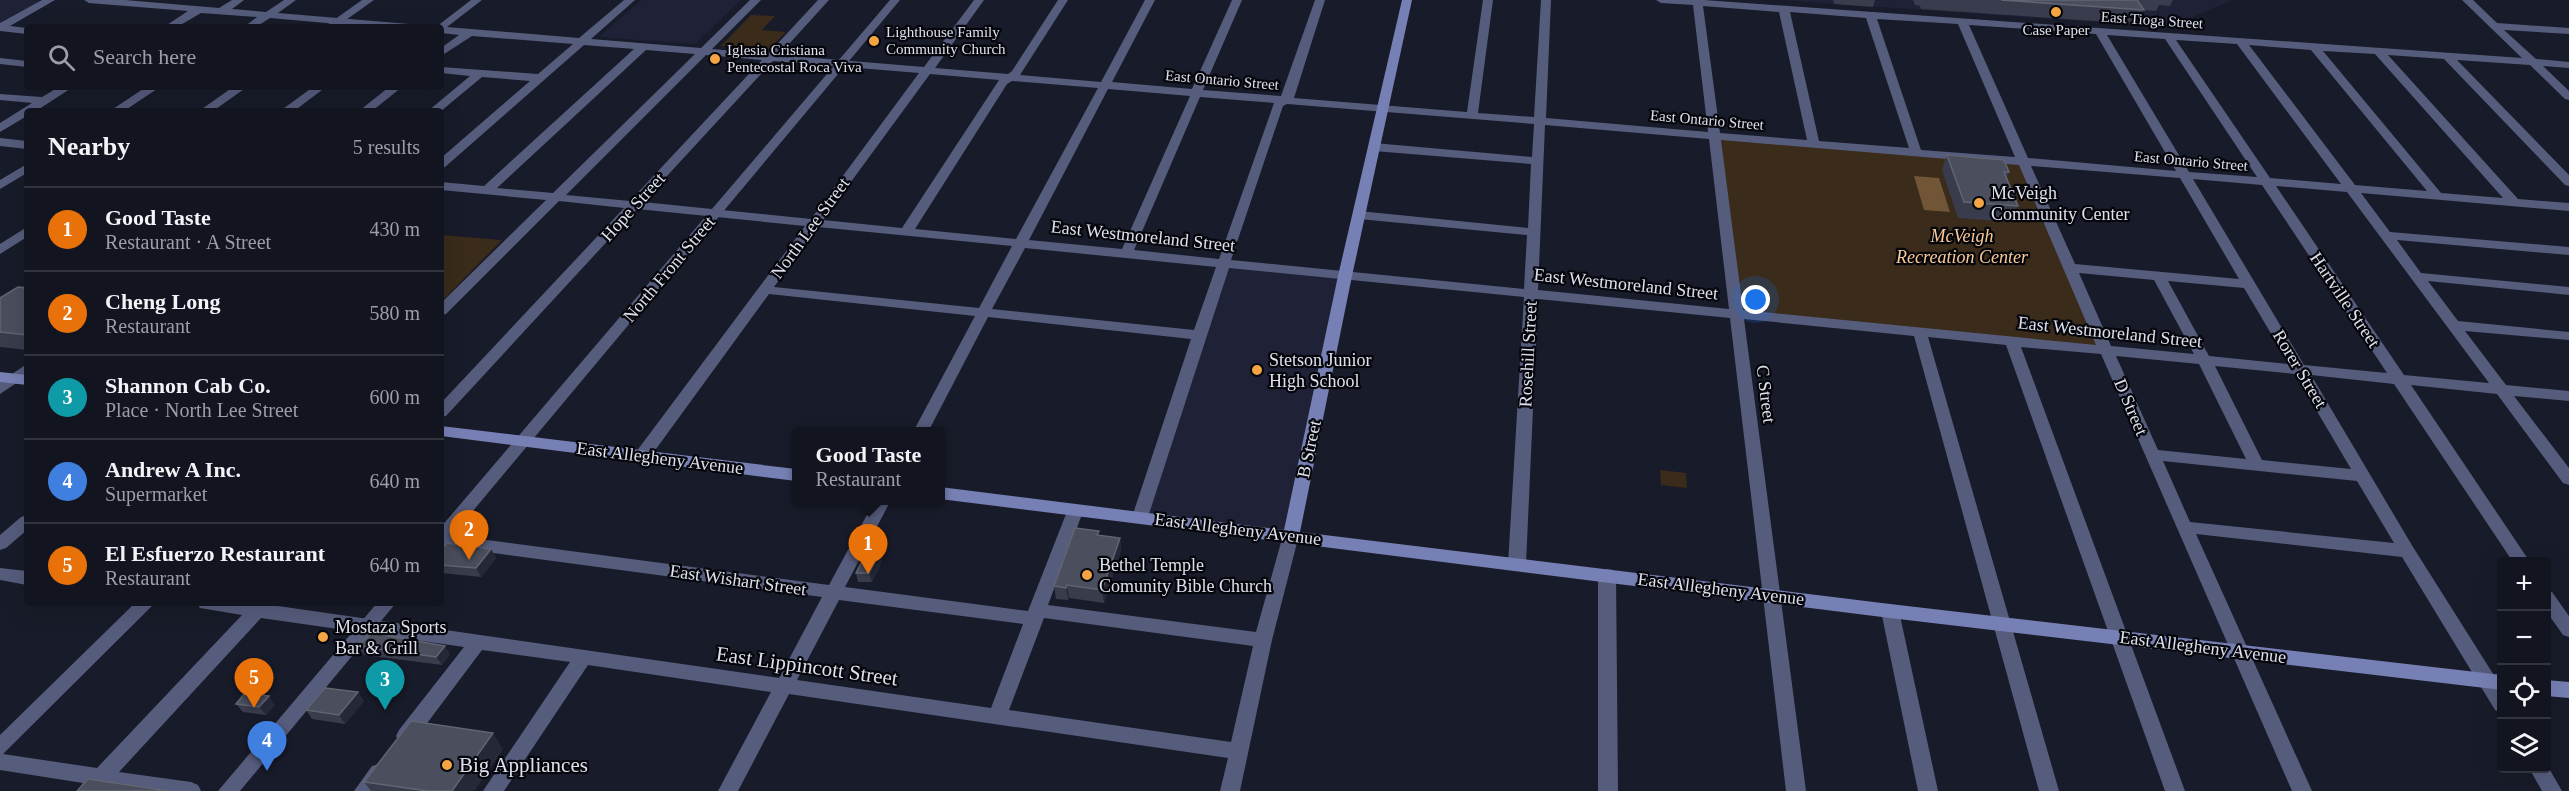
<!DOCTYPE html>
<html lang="en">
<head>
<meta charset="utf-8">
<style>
  body { margin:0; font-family:"Times New Roman",serif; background:#1b1d28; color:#f1f3f6 }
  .controls { position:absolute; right:18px; bottom:18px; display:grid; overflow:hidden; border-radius:6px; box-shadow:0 6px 24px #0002 }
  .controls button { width:54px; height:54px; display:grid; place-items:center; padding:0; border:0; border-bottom:2px solid #31333d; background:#12141f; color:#f1f3f6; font:30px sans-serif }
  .you { position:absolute; left:1756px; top:300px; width:21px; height:21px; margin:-15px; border:4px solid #fff; border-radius:50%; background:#1a73e8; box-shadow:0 0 0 9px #1a73e833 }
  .badge { display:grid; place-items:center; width:39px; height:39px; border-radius:50%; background:#0b8043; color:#fff; font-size:20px; font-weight:700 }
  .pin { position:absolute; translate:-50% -50px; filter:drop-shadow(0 2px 3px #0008) }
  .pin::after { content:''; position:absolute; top:32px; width:21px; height:18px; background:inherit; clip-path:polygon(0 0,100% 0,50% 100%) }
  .popup { position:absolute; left:792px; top:427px; width:153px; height:78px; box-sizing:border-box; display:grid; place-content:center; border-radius:6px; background:#12141f; filter:drop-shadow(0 2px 4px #0005); font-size:20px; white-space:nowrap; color:#9c9ea4 }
  .popup b { font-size:22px; color:#f1f3f6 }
  .popup::after { content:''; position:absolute; left:50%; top:100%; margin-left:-12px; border:12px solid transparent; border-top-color:#12141f }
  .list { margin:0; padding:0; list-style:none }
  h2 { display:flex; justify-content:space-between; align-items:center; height:78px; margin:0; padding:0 24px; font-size:26px }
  h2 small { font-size:20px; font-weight:400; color:#9c9ea4 }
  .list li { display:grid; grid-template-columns:39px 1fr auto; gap:18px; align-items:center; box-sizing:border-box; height:84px; padding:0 24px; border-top:2px solid #31333d }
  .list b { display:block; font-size:22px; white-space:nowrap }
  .list p { margin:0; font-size:20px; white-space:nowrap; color:#9c9ea4 }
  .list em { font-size:20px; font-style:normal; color:#9c9ea4 }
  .icon { flex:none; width:33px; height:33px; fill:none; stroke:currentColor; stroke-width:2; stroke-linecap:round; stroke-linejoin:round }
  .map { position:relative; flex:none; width:2569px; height:791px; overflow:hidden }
  .search { position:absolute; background:#12141f; box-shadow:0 6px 24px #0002; left:24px; top:24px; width:420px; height:66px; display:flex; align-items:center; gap:15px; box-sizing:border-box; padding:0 21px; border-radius:6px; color:#9c9ea4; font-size:22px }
  .panel { position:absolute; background:#12141f; box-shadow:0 6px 24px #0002; left:24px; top:108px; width:420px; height:498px; border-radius:6px }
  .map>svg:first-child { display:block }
</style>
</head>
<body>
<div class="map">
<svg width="2569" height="791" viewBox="0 0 2569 791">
  <rect width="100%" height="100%" fill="#181b29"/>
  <path fill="#1f2237" d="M0,0H30L41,1L0,22Z
    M641,0H741L695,44L599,37Z
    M1780,0H2233L2169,27Z
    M1225,264L1345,276L1291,535L1140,517Z"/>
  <path fill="#3a2b1a" d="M751,15L775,16L762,30L786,32L769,49L721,46Z
    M1714,136L2024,161L2106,351L1737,314Z
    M441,235L502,240L441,302Z
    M1660,470L1686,473L1687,488L1661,485Z"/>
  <path fill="#715537" d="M1914,176L1939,178L1950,212L1924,210Z"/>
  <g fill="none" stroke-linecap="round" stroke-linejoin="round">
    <path fill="#565c7c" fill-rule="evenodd" d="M42,0H55L10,26L27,28V34L0,31V23Z
      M84,0H125L219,8L232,0H244L232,9L266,12L284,0H296L278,13L409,24L414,27H372L270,18L256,27H244L257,17L201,13L177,27H164L188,11L89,3Z
      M471,0H482L447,27L579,38L624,0H635L591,39L701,48L750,0H761L712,49L768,54L818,0H829L779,55L924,67L974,0H984L935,68L1008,74L1012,71L1058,0H1068L1020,75L1101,82L1145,0H1155L1112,82L1192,89L1232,0H1242L1203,90L1281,96L1315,0H1325L1294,98L1467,112L1483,0H1493L1478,113L1534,117L1541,0H1551L1546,118L1708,132L1693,5L1661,3L1656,0H1704L2522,58L2462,0H2473L2497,23L2569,28V34L2504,30L2536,59L2569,62V68L2543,66L2569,91V100L2565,99L2530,65L2457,60L2569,175V186L2565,185L2444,59L2388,55L2518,199L2569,203V211L2361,193L2390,232L2569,247V255L2397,240L2421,273L2569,287V295L2428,281L2458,321L2569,332V340L2465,331L2506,385L2569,391V401L2514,396L2569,468V485L2563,483L2497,394L2411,385L2530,562H2513L2394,384L2311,375L2413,547L2502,688V713L2495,710L2402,557L2196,534L2312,791H2292L2101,354L2021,347L2185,791H2165L2006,345L1928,337L2059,791H2039L1914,336L1744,319L1806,791H1786L1730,318L1538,299L1526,564L1523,569L1517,570L1511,569L1508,564L1524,297L1229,268L1148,517L1146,521H1134L1132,517L1191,339L988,317L928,432H913L975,316L769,294L648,460H636L634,456L636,452L805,226L637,209L446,416L441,417V403L624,208L559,201L446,314L441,315V303L546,200L441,190V182L484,186L634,49L584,45L445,167L441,168V158L530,81L482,77L441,111H428L470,76L441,73V67L538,74L573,44L472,36L441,56V48L459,35L441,33V27H436ZM1703,6L1779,12L1807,140L1720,133ZM1790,12L1866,18L1909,148L1819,141ZM1877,19L1958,24L2015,157L1921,150ZM1969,25L2096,34L2176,171L2028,158ZM2107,35L2165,39L2257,177L2189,172ZM2176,40L2237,44L2341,184L2270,178ZM2249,45L2311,50L2427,191L2355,185ZM646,50L695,54L553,193L497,188ZM2323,51L2375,54L2503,198L2441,193ZM706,55L762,60L630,201L566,195ZM773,61L919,73L811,219L643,202ZM930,74L999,80L902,228L823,220ZM1012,81L1098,88L1016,239L915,229L1007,84ZM1108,89L1190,96L1122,249L1029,240ZM1200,97L1274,103L1219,259L1134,250ZM1287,104L1534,124L1532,157L1374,143L1368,147L1374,151L1531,164L1528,228L1359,211L1353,215L1359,219L1527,235L1524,289L1231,260L1283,106ZM1545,125L1709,139L1729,309L1538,290ZM1721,140L2019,165L2096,345L1743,310ZM2031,166L2180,178L2239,279L2075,264ZM2193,179L2262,185L2387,373L2304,365ZM2276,186L2347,192L2489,383L2404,375ZM818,227L1012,246L979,308L774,287ZM1025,248L1216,267L1194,330L992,309ZM2079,273L2154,280L2194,354L2111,346ZM2168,281L2244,288L2289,364L2209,356ZM2116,356L2199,364L2246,459L2158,450ZM2215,366L2295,374L2351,469L2262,460ZM2163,461L2357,481L2394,543L2190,522Z
      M0,58L27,61V67L0,64Z
      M59,87H73L36,111H27V116L0,132V123L32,103L0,100V94L42,97Z
      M146,87H160L124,111H110Z
      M313,87H326L294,111H280Z
      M389,87H402L372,111H359Z
      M0,138L27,141V149L0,146Z
      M27,164V173L0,189V180Z
      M27,364V376L0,394V382Z
      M875,500H891L845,587L1028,611L1068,509L1070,505H1082L1084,509L1048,605L1256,632L1283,535L1285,531H1297L1299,535L1272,640L1240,791H1220L1228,758L789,694L738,791H718L771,692L588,665L504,791H483L570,662L482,650L413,742L406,744L399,742L396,736L399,730L464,647L261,618L119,772L191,782L198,785L201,791H135L105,786L101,791H78L83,783L0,770V735L135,603H155L3,754L97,768L242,615L200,608L197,603H257L779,678L822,597L441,546V534L829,585ZM839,600L1023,624L991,708L797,680ZM1044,618L1253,646L1231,742L1009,710Z
      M27,515V530L6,548L0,550V535L21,517Z
      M0,568L27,571V585L0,580Z
      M1607,569L1613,570L1616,575L1618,791H1598V575L1601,570Z
      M2546,590L2552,592L2569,616V637L2563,635L2546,611Z
      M1890,604L1896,606L1899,611L1938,791H1918L1881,611L1884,606Z
      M2546,763L2562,791H2542L2529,768H2546Z
      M379,764L386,766L389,772L376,791H354L372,766Z"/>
    <path fill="#565c7c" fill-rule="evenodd" d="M362,0H374L336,27H324Z
      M890,0H900L447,542L441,544V527Z
      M233,87H247L213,111H199Z
      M27,227V237L0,254V244Z
      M377,603H396L240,791H218Z"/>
    <path fill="#7780b4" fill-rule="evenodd" d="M1402,0H1412L1352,276L1300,532L1890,604L2502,675V690L1890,618L940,499V487L1284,530L1338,276Z
      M0,372L27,375V385L0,382Z
      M441,426L796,469V481L441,436Z
      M2546,680L2569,682V698L2546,696Z"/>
  </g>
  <path fill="#383c4c" d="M1833,0H1875L1873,7L1834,4Z
    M1908,0H2173L2170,6L2159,5L2156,11L2143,10L2138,24L1921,9L1920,6L1915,5L1913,0Z
    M1947,155L2009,172L2007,177L2018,206L2012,222L1958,218L1942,170Z
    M27,288V350L0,347V298Z
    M1120,538L1121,550L1104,603L1069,598L1068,600L1056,599L1054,586Z
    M441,549H491L496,558L481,577L441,573Z
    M882,561L872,582H858L856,573Z
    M358,646L450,654L442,665L364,655Z
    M364,701L345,724L312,719L306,710Z
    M236,704L275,705L266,715L243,712Z
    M503,749L474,791H371L364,782Z"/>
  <path fill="#242837" d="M1120,538L1121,550L1104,603L1102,590Z
    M491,549L496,558L481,577L476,568Z
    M880,552L882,561L872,582L869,573Z
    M1067,585L1069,598L1068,600L1066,588Z
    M445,646L450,654L442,665L436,657Z
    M358,692L364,701L345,724L339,715Z
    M269,696L275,705L266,715L259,707Z
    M493,733L503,749L474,791H452Z"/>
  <path fill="#4a4e5d" stroke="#616573" stroke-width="1.5" d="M2001,0H2137L2144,10Z
    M1947,155L2004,160L2009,172H2004L2018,206L1964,202Z
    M18,287L27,288V335L0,332V298Z
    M1075,528L1099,531L1097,535L1120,538L1102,590L1067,585L1066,588L1054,586Z
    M447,543L491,549L476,568L441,565V549Z
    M867,551L880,552L869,573H856Z
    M372,633L445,646L436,657L358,646Z
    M325,688L358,692L339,715L306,710Z
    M245,693L269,696L259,707L236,704Z
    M411,721L493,733L452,791H428L364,782Z
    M88,779L169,791H77Z"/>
  <g fill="#f4a443" stroke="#05060c" stroke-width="2">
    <circle cx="2056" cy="12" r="6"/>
    <circle cx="874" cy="41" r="6"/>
    <circle cx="715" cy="59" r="6"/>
    <circle cx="1979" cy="203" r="6"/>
    <circle cx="1257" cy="370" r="6"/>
    <circle cx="1087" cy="575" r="6"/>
    <circle cx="323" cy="637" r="6"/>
    <circle cx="447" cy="765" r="6"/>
  </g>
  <g text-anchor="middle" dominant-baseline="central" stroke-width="4.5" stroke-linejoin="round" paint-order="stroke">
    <g font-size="15" fill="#dee0eb" stroke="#05060c">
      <text transform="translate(2152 20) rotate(4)">East Tioga Street</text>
      <text transform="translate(1222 80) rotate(5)">East Ontario Street</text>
      <text transform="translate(1707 120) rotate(5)">East Ontario Street</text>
      <text transform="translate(2191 161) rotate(5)">East Ontario Street</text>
    </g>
    <g font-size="15" fill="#dee0eb" stroke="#05060c" text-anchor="start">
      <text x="2056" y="30" text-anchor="middle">Case Paper</text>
      <text x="886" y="32">Lighthouse Family<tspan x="886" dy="17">Community Church</tspan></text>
      <text x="727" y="50">Iglesia Cristiana<tspan x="727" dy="17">Pentecostal Roca Viva</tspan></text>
    </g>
    <g font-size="18" fill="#dee0eb" stroke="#05060c" text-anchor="start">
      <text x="1991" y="193">McVeigh<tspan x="1991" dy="21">Community Center</tspan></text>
      <text x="1269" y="360">Stetson Junior<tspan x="1269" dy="21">High School</tspan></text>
      <text x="1099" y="565">Bethel Temple<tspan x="1099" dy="21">Comunity Bible Church</tspan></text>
      <text x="335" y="627">Mostaza Sports<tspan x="335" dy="21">Bar &amp; Grill</tspan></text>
    </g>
    <g font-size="18" fill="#dee0eb" stroke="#05060c">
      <text transform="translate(633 207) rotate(-48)">Hope Street</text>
      <text transform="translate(810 228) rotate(-54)">North Lee Street</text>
      <text transform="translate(1143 236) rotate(6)">East Westmoreland Street</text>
      <text transform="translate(669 269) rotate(-50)">North Front Street</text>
      <text transform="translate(1626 284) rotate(6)">East Westmoreland Street</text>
      <text transform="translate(2345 300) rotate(56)">Hartville Street</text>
      <text transform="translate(2110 332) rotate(6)">East Westmoreland Street</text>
      <text transform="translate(1528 354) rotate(-87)">Rosehill Street</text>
      <text transform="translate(2300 369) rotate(59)">Rorer Street</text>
      <text transform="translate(1766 394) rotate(83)">C Street</text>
      <text transform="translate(2131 407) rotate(67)">D Street</text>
      <text transform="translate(1309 449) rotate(-78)">B Street</text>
      <text transform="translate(660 458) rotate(7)">East Allegheny Avenue</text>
      <text transform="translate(1238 529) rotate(7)">East Allegheny Avenue</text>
      <text transform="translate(738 580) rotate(8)">East Wishart Street</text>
      <text transform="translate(1721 589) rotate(7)">East Allegheny Avenue</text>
      <text transform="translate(2203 647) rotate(7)">East Allegheny Avenue</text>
    </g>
    <g font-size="18" font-style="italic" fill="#fbc995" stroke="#05060c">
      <text x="1962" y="236">McVeigh<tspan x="1962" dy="21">Recreation Center</tspan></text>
    </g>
    <g font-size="21" fill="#dee0eb" stroke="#05060c">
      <text transform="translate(807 666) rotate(8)">East Lippincott Street</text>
    </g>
    <g font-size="21" fill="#dee0eb" stroke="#05060c" text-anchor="start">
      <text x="459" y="765">Big Appliances</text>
    </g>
  </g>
</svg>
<div class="controls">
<button>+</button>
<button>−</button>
<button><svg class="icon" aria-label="locate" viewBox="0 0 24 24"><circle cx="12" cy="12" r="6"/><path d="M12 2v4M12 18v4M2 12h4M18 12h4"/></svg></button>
<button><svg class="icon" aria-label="layers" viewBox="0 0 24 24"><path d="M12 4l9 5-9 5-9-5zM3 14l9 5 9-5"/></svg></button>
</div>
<div class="you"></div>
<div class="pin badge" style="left:868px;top:574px;background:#e8710a">1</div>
<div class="popup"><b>Good Taste</b>Restaurant</div>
<div class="pin badge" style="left:469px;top:560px;background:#e8710a">2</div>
<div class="pin badge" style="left:385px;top:710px;background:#0f9aa8">3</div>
<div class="pin badge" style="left:267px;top:771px;background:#3f7fe0">4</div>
<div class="pin badge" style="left:254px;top:708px;background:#e8710a">5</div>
<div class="search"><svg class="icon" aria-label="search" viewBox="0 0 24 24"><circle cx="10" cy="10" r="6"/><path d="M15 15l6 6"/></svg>Search here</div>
<section class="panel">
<h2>Nearby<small>5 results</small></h2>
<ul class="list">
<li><span class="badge" style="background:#e8710a">1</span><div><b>Good Taste</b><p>Restaurant · A Street</p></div><em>430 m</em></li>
<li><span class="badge" style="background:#e8710a">2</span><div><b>Cheng Long</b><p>Restaurant</p></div><em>580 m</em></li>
<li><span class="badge" style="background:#0f9aa8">3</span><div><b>Shannon Cab Co.</b><p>Place · North Lee Street</p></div><em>600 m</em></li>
<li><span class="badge" style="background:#3f7fe0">4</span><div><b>Andrew A Inc.</b><p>Supermarket</p></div><em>640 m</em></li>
<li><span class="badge" style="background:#e8710a">5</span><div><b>El Esfuerzo Restaurant</b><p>Restaurant</p></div><em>640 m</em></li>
</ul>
</section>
</div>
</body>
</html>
